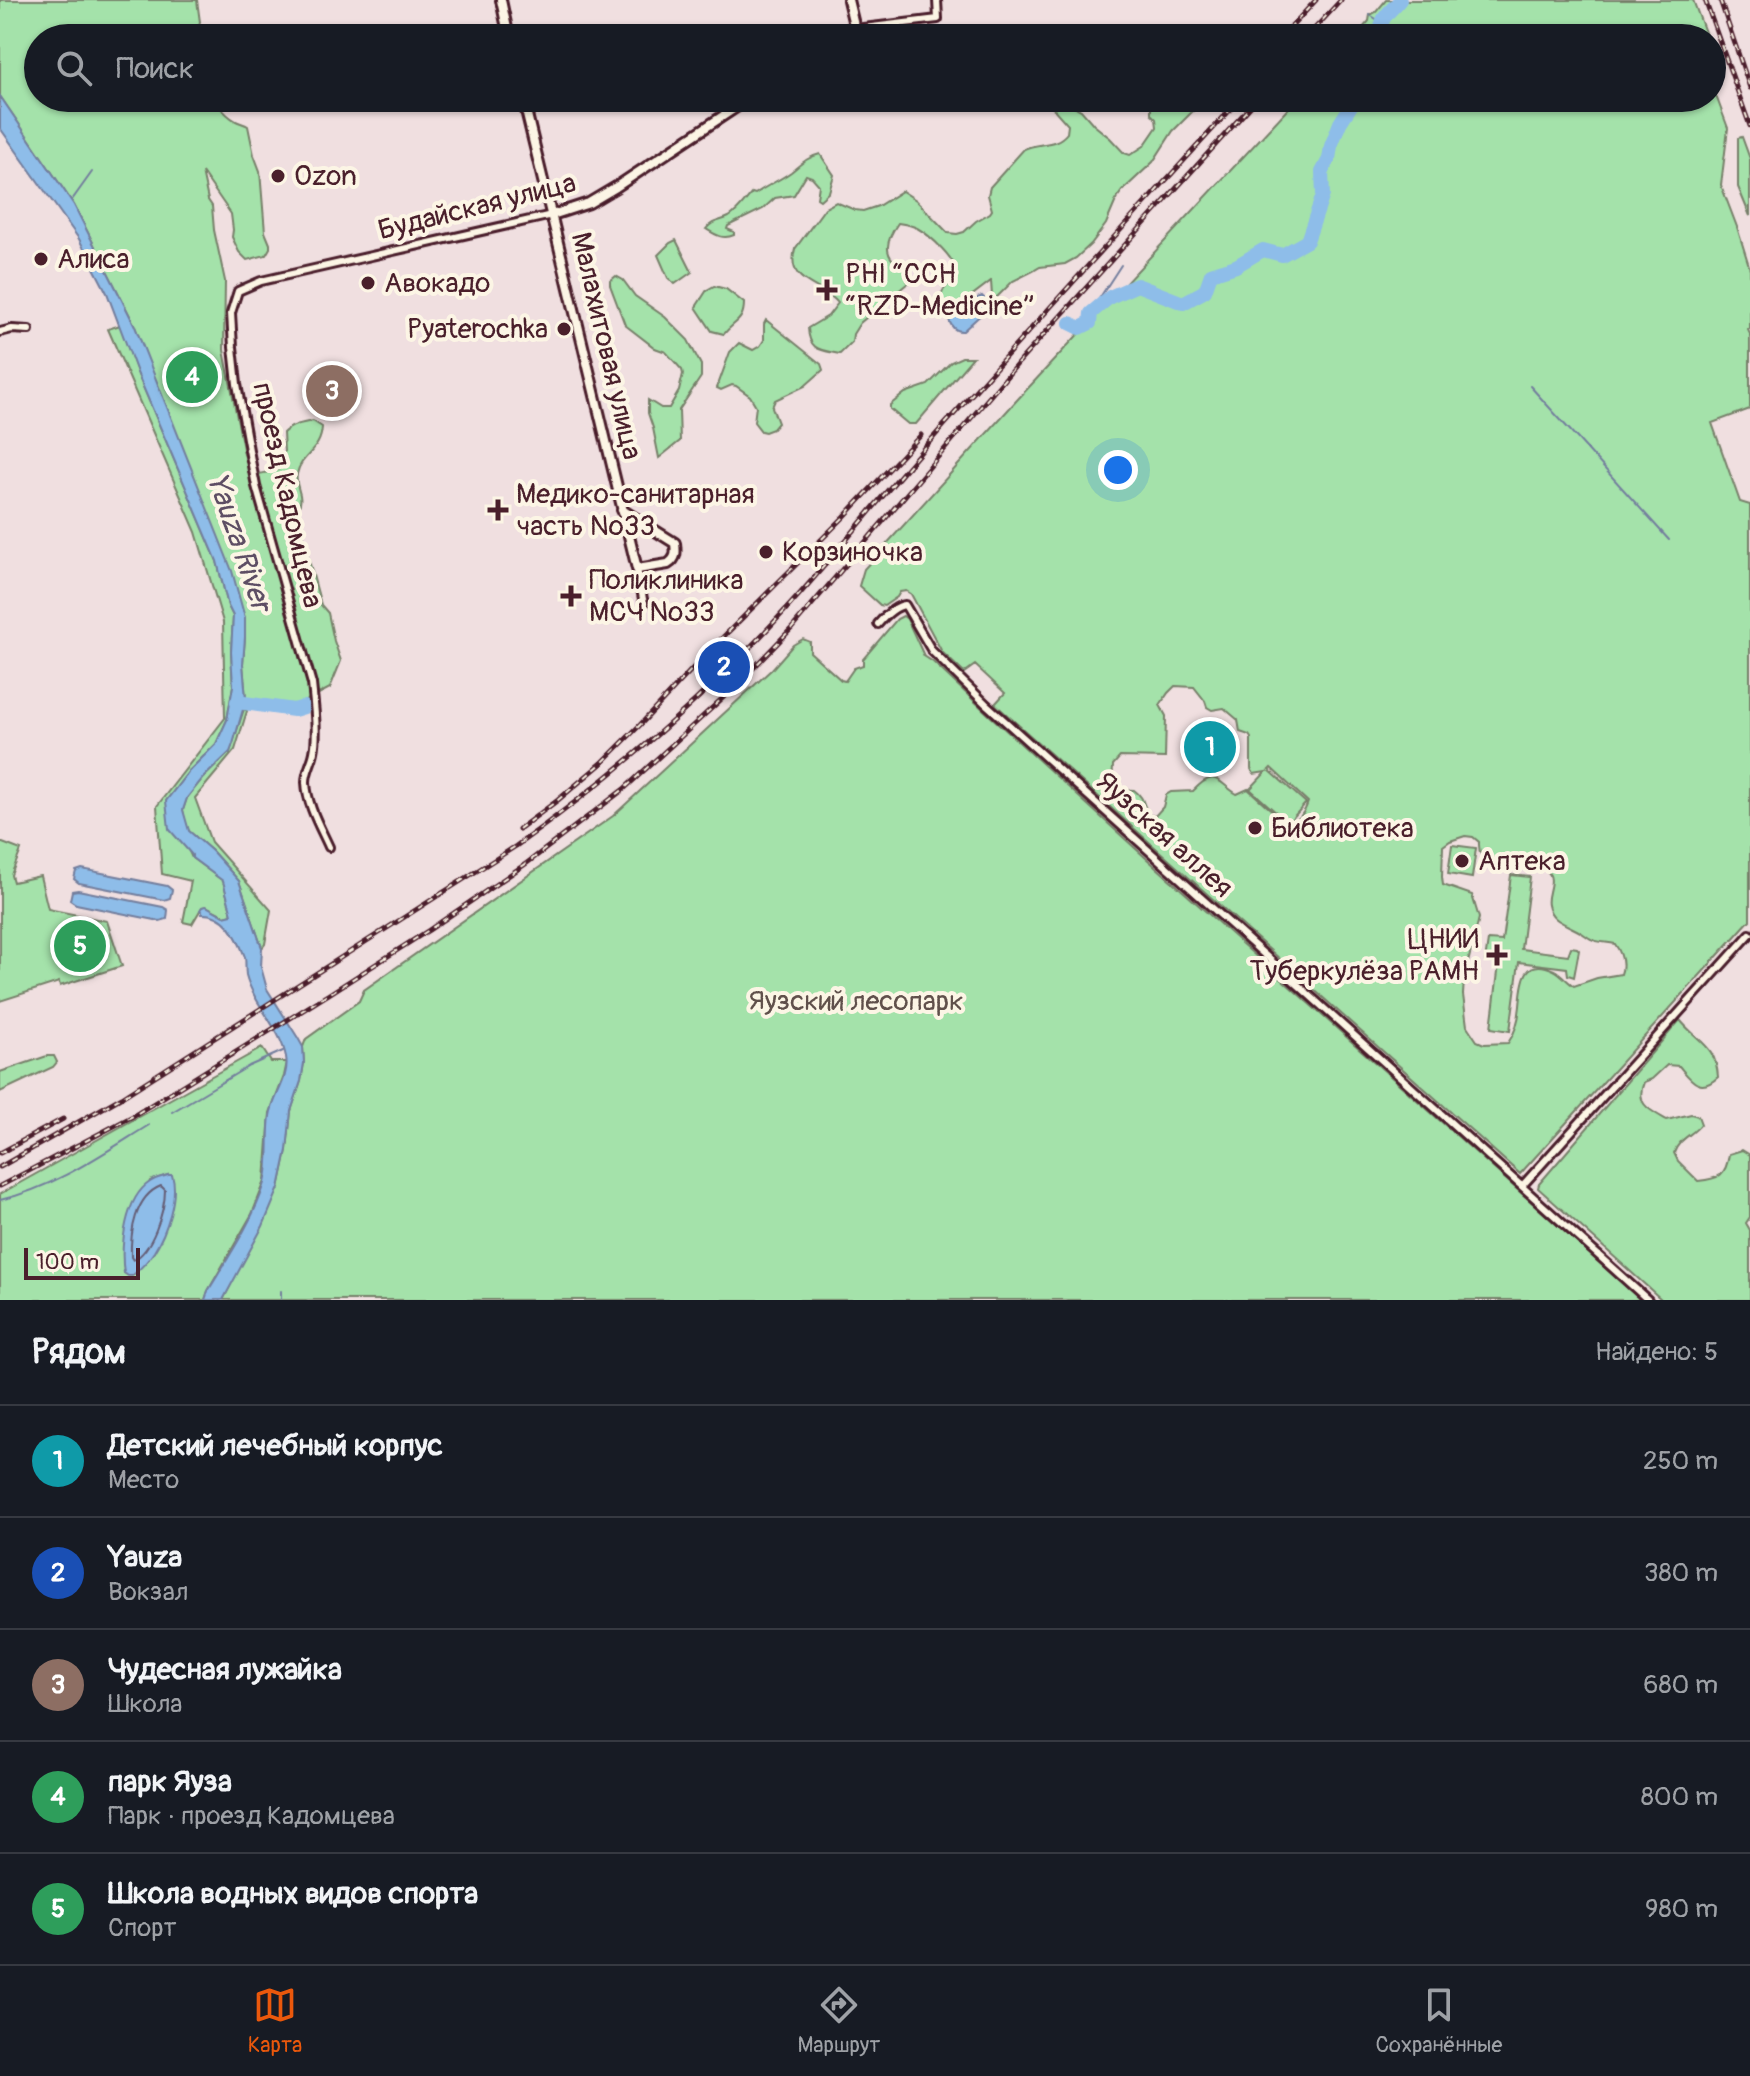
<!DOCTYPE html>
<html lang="ru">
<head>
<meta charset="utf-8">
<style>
  body { margin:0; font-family:Pangolin,sans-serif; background:#20242c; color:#f1f3f6 }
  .scale { position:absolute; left:24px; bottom:20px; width:116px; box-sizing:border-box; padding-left:8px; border:4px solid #4a1f2b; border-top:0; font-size:22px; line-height:28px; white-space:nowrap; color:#4a1f2b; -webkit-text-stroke:6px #fcf5e5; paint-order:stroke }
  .you { position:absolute; left:1118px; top:470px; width:28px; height:28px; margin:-20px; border:6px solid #fff; border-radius:50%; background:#1a73e8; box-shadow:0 0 0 12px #1a73e833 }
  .badge { display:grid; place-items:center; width:52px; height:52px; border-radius:50%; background:#ea580c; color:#fff; font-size:26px; font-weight:700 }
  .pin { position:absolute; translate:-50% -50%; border:4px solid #fff; box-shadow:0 2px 8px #0006 }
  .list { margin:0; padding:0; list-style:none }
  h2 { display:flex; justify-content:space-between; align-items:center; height:104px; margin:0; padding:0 32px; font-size:34px }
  h2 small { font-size:26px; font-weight:400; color:#9ea1a6 }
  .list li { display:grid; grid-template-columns:52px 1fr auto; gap:24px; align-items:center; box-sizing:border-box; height:112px; padding:0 32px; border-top:2px solid #363941 }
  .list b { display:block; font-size:30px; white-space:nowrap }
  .list p { margin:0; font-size:26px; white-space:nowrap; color:#9ea1a6 }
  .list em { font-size:26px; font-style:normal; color:#9ea1a6 }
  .icon { flex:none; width:44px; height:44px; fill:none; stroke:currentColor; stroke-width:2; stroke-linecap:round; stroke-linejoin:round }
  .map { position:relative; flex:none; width:1750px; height:1300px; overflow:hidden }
  .search { position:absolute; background:#171b24; box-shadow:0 2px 6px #0004; left:24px; right:24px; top:24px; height:88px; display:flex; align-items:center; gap:20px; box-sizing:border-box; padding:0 28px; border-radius:44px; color:#9ea1a6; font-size:30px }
  .sheet { height:664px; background:#171b24 }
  nav { display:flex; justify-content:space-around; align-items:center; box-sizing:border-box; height:112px; border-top:2px solid #363941; background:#171b24; font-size:22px; color:#9ea1a6 }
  nav a { display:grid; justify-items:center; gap:4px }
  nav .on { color:#ea580c }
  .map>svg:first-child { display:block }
</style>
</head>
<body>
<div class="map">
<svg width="1750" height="1300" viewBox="0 0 1750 1300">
  <rect width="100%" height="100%" fill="#f0dfe0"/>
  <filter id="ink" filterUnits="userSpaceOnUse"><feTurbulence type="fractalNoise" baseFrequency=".0125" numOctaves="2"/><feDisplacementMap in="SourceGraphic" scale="16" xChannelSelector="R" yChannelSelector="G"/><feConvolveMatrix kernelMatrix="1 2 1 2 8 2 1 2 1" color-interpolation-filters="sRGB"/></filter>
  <g filter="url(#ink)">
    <path fill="#a4e2aa" stroke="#77806a" stroke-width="2" fill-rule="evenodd" d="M0,0H197L200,22L194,38H38V98H212C219,106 226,116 236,121C240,123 245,124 248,126L254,155L260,171L265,232L270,244V248L266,255L247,260L239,252L232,237L233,230L231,214L202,172L208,200L212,206L214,230L225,281L224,350L244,454L250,471L259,474L278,470L284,452L283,433C291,425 302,423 313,421L322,427C321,452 301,454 297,474C294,490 307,495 296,512L321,605L328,613L334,641L341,661L330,688L294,707L246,699L243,664L245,637V618L134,324L74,205L0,96Z
      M1386,0H1693L1707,38H1354L1369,21L1370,15L1376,12Z
      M1712,85L1728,128L1721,185L1737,227L1750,269V329L1748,330L1750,334V409L1712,423L1740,502L1750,505V920L1520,1174L995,704L1005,693L975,665L964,673L942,652L911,594L906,591L900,592L897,597L884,606L880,605L859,586L864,569L1017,400L1298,98H1712ZM1175,686L1194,687L1205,701L1207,707L1212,710L1224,708L1238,720L1240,732L1249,735L1251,738V769L1254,774L1266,772L1250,789L1288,823L1306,803L1269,770L1271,768L1308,802C1305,812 1298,821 1288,825L1248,789L1237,794C1217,782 1216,767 1193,791L1171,792L1166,795L1163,807L1155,816L1149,815C1142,805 1146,799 1134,790L1112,789L1113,765L1120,757L1165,758L1166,716L1160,705L1168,693ZM1465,836L1473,837L1479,842C1477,881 1524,853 1545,869C1558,879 1545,893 1548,905C1551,922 1568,924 1580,932C1584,934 1587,937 1591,939C1598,943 1607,942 1615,944C1622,954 1625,963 1621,974L1597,978L1574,986C1566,981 1562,974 1554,970C1522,955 1522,985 1520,1006C1519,1019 1516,1032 1508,1043L1484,1044L1477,1041L1467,1026L1463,995L1464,979L1479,918L1472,895L1443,885L1442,877L1443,846L1450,841Z
      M1044,98H1066L1070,104L1081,110L1094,125L1110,138L1124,153L1130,155L1144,146L1157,127L1156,119L1151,114V106L1157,98H1206L1173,131L1153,162L1122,191L1117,198L1106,224L1091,244L1076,258L1065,264L1040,267L1033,271L1013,281L996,298L992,296L991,281L962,303L946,306L940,302C942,284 950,287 955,275C960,261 928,234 917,228C911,225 905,224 898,223C891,233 882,249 893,260C896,263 900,265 904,267L908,283L860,323L853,334L852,342L840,354C821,350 809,351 808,328L828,316L838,303C823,283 785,285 795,249L825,208L836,202L855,210L863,211L878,206L902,191L916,200L948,233L957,234L964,232L976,221L990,213L992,210L988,195L990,187L1024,149C1039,142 1056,147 1067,133L1068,125Z
      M1742,137L1750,159V216L1738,187V138Z
      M820,154L834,175L829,192L820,200L817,198L819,185L812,177L806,175L794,195L775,198L763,209L728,226L727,229L734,232V235C723,240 716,235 706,229C713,220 719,222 729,217C738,212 745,201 752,193L755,194C766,186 780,180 791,172C800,165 807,157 820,154Z
      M676,240L692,272L675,284L668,278L658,255L670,243Z
      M616,276L623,280L635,296L665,317L688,340L701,365V377L679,410L680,441L659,458L653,428L648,413V400L661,408H669L679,391L683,374L682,370L666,352L655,348L625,325L610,285V281Z
      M714,286L726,289L744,303C744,322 734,321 724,334L712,331L696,307L707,290Z
      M766,320L821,364L823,370L805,386L775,400L772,407L778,423L773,429L765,432L761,431L754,422L756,406L750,396L736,386L732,385L721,390L717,388L730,352L739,343L753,350L760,346L764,340V324Z
      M120,325L138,375L217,561L228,606L233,616L231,652L233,686L227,720L216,744L189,771L166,801L192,858L223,881L232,914L225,916L206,906L202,907L192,924L183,922L191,881L162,874L157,806L225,718L223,622L196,532L108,329Z
      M962,357H973L916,424H908L890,409V405L905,393L928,385L951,362Z
      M903,616L907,619L924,656L933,662L987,713L1146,858L1641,1300H223L279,1188L287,1150L291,1111L301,1081L304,1063L303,1047L306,1039L359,1001L364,990L613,816L772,669L793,645L803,639L810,642V652L841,680L845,681L854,668L863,665V659L897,619Z
      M244,709L247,711L235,750L195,798L211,842L271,910L265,944L262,948L239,881L212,851L189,831L185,821L183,810L187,798L203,778L230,752Z
      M0,842L21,850L11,875L13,882L40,876L48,909L107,921L122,966L60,986L59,982L0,1001Z
      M1452,845L1476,848L1472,878L1448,874Z
      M1511,875L1530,877L1521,949L1568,955L1571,947L1577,948L1579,950L1574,977L1568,975L1567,968L1519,962L1510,1031L1491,1028L1499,964L1485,961L1488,940L1502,941Z
      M1680,1020C1699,1043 1716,1045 1718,1077C1700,1094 1692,1081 1679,1066L1667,1065L1652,1079L1644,1082C1635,1104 1649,1110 1667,1120L1691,1114L1698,1116L1701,1124C1693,1135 1679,1138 1674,1153L1678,1161L1698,1181C1719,1179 1726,1176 1729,1154L1742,1150L1750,1155V1217L1746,1223L1750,1230V1300H1662L1538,1188L1539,1184Z
      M262,1048L271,1062H287L284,1076L270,1113L265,1181L252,1214L208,1291L205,1300H0V1194ZM168,1175L169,1215L154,1252L132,1276L124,1273L123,1250L150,1181Z
      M47,1056H54L57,1062L53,1067L0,1092V1072Z"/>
    <path fill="#8ebde9" stroke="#737e9d" stroke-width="2" d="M0,96L74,205L134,324L232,571L245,618V637L243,664L246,699L233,744L230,752L203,778L187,798L183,810L189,831L212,851L239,881L262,948L261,967L267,989L298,1038L303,1047L304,1063L301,1081L291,1111L287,1150L279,1188L263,1226L223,1300H205L208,1291C228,1258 254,1219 265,1183C271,1161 267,1137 270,1116C273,1096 290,1078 286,1057C280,1027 254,1005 246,975C245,969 246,963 245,957C237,936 226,913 202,914V912L200,910L202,907L206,906L224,916L232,914L223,881L192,858V855L169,829L166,801L189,771L216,744L227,720L233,686L231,652L233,616L228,606L217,561L138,375L107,293L79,239L0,128Z
      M982,296L990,304L987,309L963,331C952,332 948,321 948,311Z
      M82,869L167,886L172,890L170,898L164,900L79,883L74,879L76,871Z
      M78,890L163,907L168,910L167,919L160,921L76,904L70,900L72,891Z
      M168,1175H172C179,1197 166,1233 154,1252C148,1261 140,1269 132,1276H128L124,1273C120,1246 125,1198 150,1182C155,1178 162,1177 168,1175Z"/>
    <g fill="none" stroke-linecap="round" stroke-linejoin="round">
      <path stroke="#655e77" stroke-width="2" d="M161,1186L165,1190C165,1210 152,1252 133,1260L131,1257C130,1233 135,1196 161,1186Z"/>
      <path stroke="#737e9d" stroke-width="2" d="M1370,15L1381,22
        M72,200L92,172
        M1080,328L1121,265
        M1530,386L1669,540
        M172,1112L249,1066L283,1051
        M0,1200C54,1188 102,1154 149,1125
        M281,1300V1291"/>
      <path stroke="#8ebde9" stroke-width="14" d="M1382,38C1378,17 1388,15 1400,0
        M1070,323L1080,328L1090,323L1091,313L1110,297L1137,285L1183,303L1205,291L1211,274L1236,266L1263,250L1282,255L1307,241L1323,195L1322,172L1329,159L1331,146L1340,123L1356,98
        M237,702L294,710L304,707"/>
      <defs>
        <path id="minor" d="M855,29L938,19L937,0
          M0,332L12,329L29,330
          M637,569L644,604
          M878,624C885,616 895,606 905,605L932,651L986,704L1648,1300
          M329,847C320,827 307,805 306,782C306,771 312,763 314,752C318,733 314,704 312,684L256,486L249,450L237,384L233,347L231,313L238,291L261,281L552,215
          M1522,1186L1750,934"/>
        <path id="tertiary" d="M501,0L509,38
          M841,38L855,29L848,0
          M523,98L637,569L668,564C677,558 676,552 675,543L622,510
          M552,215L589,203L616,187L750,98"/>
      </defs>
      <use href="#minor" stroke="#4a1f2b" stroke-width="12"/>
      <use href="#tertiary" stroke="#4a1f2b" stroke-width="14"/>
      <use href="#minor" stroke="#fcf5e5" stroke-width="6"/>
      <use href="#tertiary" stroke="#fcf5e5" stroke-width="8"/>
      <defs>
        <path id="rail" d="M1705,0L1750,126
          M1720,0L1750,88
          M1281,38L1316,0
          M1306,38L1341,0
          M519,829L558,800L602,763L640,725L709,651L844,517L921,435
          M0,1153L63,1119
          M0,1167L122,1097L516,846C615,775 707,696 789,606C838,552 883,494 931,440C1033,325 1137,212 1241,98
          M0,1186L133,1116L329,994L429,930L527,863L624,789L739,683L792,628L1019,362L1258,98"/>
      </defs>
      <use href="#rail" stroke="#4a1f2b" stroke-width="5"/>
      <use href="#rail" stroke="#fcf5e5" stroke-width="2" stroke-dasharray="6" stroke-linecap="butt"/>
    </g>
  </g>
  <g fill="#4a1f2b" stroke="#fcf5e5" stroke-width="3">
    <circle cx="278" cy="176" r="8"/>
    <circle cx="41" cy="259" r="8"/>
    <circle cx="368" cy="283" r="8"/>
    <path d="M823 278h8v8h8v8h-8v8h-8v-8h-8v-8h8z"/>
    <circle cx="564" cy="329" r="8"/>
    <path d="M494 498h8v8h8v8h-8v8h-8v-8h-8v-8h8z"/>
    <circle cx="766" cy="552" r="8"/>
    <path d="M567 584h8v8h8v8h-8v8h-8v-8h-8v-8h8z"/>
    <circle cx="1255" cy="828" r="8"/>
    <circle cx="1462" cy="861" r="8"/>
    <path d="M1493 943h8v8h8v8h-8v8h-8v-8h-8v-8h8z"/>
  </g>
  <g text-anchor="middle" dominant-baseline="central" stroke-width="8" stroke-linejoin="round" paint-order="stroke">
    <g font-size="28" fill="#4a1f2b" stroke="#fcf5e5" text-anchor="start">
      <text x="294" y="176">Ozon</text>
      <text x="57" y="259">Алиса</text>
      <text x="845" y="274">PHI “CCH<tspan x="845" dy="32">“RZD-Medicine”</tspan></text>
      <text x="384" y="283">Авокадо</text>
      <text x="548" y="329" text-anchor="end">Pyaterochka</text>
      <text x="516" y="494">Медико-санитарная<tspan x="516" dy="32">часть №33</tspan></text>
      <text x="782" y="552">Корзиночка</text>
      <text x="589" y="580">Поликлиника<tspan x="589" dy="32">МСЧ №33</tspan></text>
      <text x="1271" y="828">Библиотека</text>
      <text x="1478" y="861">Аптека</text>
      <text x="1479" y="939" text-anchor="end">ЦНИИ<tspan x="1479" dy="32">Туберкулёза РАМН</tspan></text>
    </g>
    <g font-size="28" fill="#4a1f2b" stroke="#fcf5e5">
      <text transform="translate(477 207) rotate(-14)">Будайская улица</text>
      <text transform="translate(606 346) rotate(77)">Малахитовая улица</text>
      <text transform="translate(287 495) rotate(77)">проезд Кадомцева</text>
      <text transform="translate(1164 835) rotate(42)">Яузская аллея</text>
    </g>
    <g font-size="28" fill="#60504b" stroke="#fcf5e5">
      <text x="856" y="1001">Яузский лесопарк</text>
    </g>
    <g font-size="30" font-style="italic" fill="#5e4e64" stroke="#fcf5e5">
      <text transform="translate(239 542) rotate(71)">Yauza River</text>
    </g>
  </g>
</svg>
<div class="scale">100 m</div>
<div class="you"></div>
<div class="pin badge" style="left:1210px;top:747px;background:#0f9aa8">1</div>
<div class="pin badge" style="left:724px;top:667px;background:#1a4fb4">2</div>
<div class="pin badge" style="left:332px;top:391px;background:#8d6e63">3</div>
<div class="pin badge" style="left:192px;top:377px;background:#2e9e5b">4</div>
<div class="pin badge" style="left:80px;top:946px;background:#2e9e5b">5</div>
<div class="search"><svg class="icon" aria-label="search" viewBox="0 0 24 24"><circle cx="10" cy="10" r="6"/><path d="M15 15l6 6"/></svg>Поиск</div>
</div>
<section class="sheet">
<h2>Рядом<small>Найдено: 5</small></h2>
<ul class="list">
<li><span class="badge" style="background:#0f9aa8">1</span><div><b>Детский лечебный корпус</b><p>Место</p></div><em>250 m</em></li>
<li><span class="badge" style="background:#1a4fb4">2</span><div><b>Yauza</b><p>Вокзал</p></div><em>380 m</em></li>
<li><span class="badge" style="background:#8d6e63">3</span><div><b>Чудесная лужайка</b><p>Школа</p></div><em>680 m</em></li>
<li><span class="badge" style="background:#2e9e5b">4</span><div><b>парк Яуза</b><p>Парк · проезд Кадомцева</p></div><em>800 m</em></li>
<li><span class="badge" style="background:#2e9e5b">5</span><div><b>Школа водных видов спорта</b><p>Спорт</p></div><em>980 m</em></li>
</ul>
</section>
<nav>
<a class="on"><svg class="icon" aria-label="map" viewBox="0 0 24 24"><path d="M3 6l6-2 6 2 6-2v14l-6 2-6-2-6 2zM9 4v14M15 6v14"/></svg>Карта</a>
<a><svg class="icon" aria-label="directions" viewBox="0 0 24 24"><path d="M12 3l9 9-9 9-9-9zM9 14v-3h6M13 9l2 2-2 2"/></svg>Маршрут</a>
<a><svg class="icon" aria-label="saved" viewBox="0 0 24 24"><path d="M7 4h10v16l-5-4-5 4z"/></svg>Сохранённые</a>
</nav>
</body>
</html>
